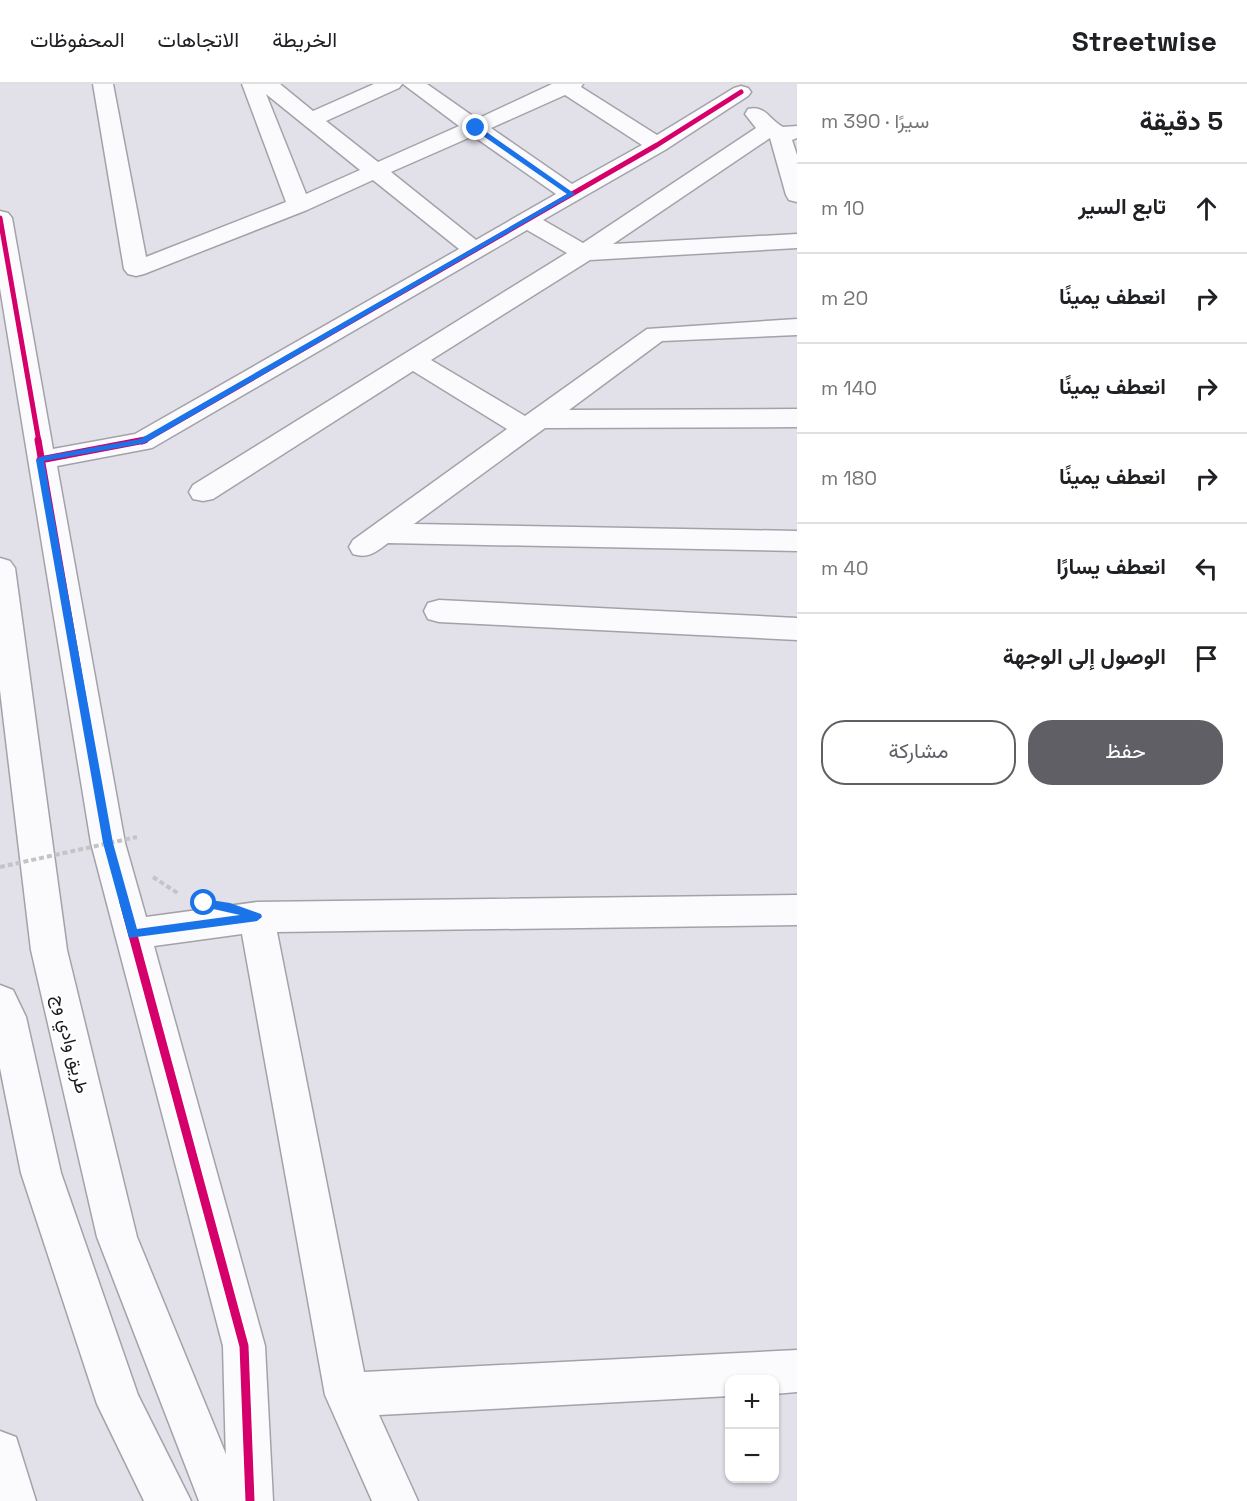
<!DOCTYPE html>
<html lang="ar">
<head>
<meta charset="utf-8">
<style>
  body { margin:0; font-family:"Space Grotesk",Vazirmatn,sans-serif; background:#f6f6f6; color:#202124; direction:rtl }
  .controls { position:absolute; right:18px; bottom:18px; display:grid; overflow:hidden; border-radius:12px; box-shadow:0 2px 4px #0004 }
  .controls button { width:54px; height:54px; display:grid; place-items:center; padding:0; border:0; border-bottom:2px solid #e0e0e0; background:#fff; color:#202124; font:30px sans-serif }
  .stop { position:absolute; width:18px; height:18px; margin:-14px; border:4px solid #1a73e8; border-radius:50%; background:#fff }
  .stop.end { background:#1a73e8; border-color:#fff; box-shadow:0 2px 6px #0008 }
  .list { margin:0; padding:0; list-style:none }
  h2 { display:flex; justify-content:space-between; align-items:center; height:78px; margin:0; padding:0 24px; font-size:26px }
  h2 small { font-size:20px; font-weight:400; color:#757577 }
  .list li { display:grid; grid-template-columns:39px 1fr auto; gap:18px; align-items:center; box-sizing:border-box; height:90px; padding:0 24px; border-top:2px solid #e0e0e0 }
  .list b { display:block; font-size:22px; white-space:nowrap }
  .list em { font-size:20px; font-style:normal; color:#757577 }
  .actions { display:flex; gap:12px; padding:18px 24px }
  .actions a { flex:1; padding:14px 0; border:2px solid #615f66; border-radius:24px; text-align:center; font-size:21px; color:#615f66 }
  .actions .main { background:#615f66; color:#fff }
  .icon { flex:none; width:33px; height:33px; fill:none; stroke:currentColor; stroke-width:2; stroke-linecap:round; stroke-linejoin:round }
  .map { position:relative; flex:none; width:797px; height:1417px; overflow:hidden; direction:ltr }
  header { display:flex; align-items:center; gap:36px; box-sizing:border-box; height:84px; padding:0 30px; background:#fff; border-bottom:2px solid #e0e0e0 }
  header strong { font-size:28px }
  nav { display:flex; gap:33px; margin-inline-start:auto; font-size:21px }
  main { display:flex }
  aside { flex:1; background:#fff }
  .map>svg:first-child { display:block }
</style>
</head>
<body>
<header>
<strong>Streetwise</strong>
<nav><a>الخريطة</a><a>الاتجاهات</a><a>المحفوظات</a></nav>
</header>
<main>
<aside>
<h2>5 دقيقة<small>سيرًا · 390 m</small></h2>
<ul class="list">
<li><svg class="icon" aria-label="ahead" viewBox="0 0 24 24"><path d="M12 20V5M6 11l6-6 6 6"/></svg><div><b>تابع السير</b></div><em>10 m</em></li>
<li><svg class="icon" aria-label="right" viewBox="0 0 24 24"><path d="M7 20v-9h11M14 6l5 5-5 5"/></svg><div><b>انعطف يمينًا</b></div><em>20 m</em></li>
<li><svg class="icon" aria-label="right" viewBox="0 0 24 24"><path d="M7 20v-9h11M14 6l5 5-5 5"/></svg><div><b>انعطف يمينًا</b></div><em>140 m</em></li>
<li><svg class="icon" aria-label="right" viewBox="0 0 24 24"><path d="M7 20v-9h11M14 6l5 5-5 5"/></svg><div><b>انعطف يمينًا</b></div><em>180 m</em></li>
<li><svg class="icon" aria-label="left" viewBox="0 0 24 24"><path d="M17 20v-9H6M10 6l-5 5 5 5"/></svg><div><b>انعطف يسارًا</b></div><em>40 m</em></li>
<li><svg class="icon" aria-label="arrive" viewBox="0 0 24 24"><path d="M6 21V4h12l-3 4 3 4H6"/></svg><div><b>الوصول إلى الوجهة</b></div></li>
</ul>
<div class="actions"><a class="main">حفظ</a><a>مشاركة</a></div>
</aside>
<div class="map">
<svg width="797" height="1417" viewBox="0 0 797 1417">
  <rect width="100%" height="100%" fill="#e2e0e9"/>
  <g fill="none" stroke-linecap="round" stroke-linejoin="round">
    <defs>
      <path id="minor" d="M93,0H113L146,173L286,118L242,0H280L313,27L374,0H402L399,4L326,37L378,78L459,42L403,0H427L477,35L552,0H583L581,3L657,51L734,4L741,2L748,4L751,8L748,12L665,66L543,136L583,159L756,44L745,30L748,25C766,21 769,36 783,43L797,42V54L792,56L797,71V118L789,116L786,111L770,54L613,160L797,150V164L590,176L431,276L525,332L647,245L797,235V251L662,257L569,326L797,325V343L545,344L414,440L797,447V467L388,459C376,468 368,475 353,470L349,463L353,456L507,345L413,287L213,415L203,417L193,415L189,408L193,401L567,169L527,146L152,364L57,382L125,759L146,833L257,818L797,811V841L277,848L364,1288L797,1266V1308L774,1310V1296H730V1312L379,1331L418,1417H372L325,1311L242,850L154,862L265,1262L273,1417H227L223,1262L91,759L0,204V127L8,129L12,134L53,365L135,350L459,165L373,96L307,126L144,190L136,192L128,190L124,185ZM266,10L360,86L306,110ZM565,11L642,61L572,100L491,44ZM473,52L556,110L476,156L391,88Z
        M439,516L797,534V556L439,538L428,535L424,527L428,519Z"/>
      <path id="major" d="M0,474L10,477L15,484L67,866L137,1153L245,1417H199L97,1153L31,866L0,606Z
        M0,901L13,906L26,933L61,1089L138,1311L191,1417H144L97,1320L21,1089L0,984Z
        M0,1347L16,1353L36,1417H0Z"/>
    </defs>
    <use href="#minor" stroke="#a4a2a9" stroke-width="3"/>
    <use href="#major" stroke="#a4a2a9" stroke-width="3"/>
    <path stroke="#c4c3c6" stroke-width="4" stroke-dasharray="5 3" stroke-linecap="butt" d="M153,793L179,810"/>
    <use href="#minor" fill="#fbfafc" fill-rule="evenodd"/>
    <use href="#major" fill="#fbfafc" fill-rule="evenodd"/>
    <path stroke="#c4c3c6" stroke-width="4" stroke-dasharray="5 3" stroke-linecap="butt" d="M0,783L137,753"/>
    <defs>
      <path id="cycleway-far2" d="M0,134L39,358
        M142,358L657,61L741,8"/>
      <path id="cycleway-far1" d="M38,356L108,759L124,820
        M40,376L145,356"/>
      <path id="cycleway" d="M124,818L244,1262L250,1417"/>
    </defs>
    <use href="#cycleway-far2" stroke="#fff" stroke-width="8"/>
    <use href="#cycleway-far1" stroke="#fff" stroke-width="10"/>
    <use href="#cycleway" stroke="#fff" stroke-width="13"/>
    <use href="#cycleway-far2" stroke="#d6006c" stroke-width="5"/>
    <use href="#cycleway-far1" stroke="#d6006c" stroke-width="7"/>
    <use href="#cycleway" stroke="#d6006c" stroke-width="9"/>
  </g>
  <path fill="#1a73e8" d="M473,42H478L575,110L145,359L44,377L113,759L137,845L240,831L200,822V816L204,815L230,819L261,830L262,833L257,837L129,854L103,759L36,376L40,373L140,355L567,110L473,45Z"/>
  <g text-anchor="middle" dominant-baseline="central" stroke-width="4.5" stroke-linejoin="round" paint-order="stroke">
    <g font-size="18" fill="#1c1a20" stroke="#fff">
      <text transform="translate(71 960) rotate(76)">طريق وادي وج</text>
    </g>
  </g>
</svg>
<div class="controls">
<button>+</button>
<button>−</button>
</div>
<div class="stop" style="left:204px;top:819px"></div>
<div class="stop end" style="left:476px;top:44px"></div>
</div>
</main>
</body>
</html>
